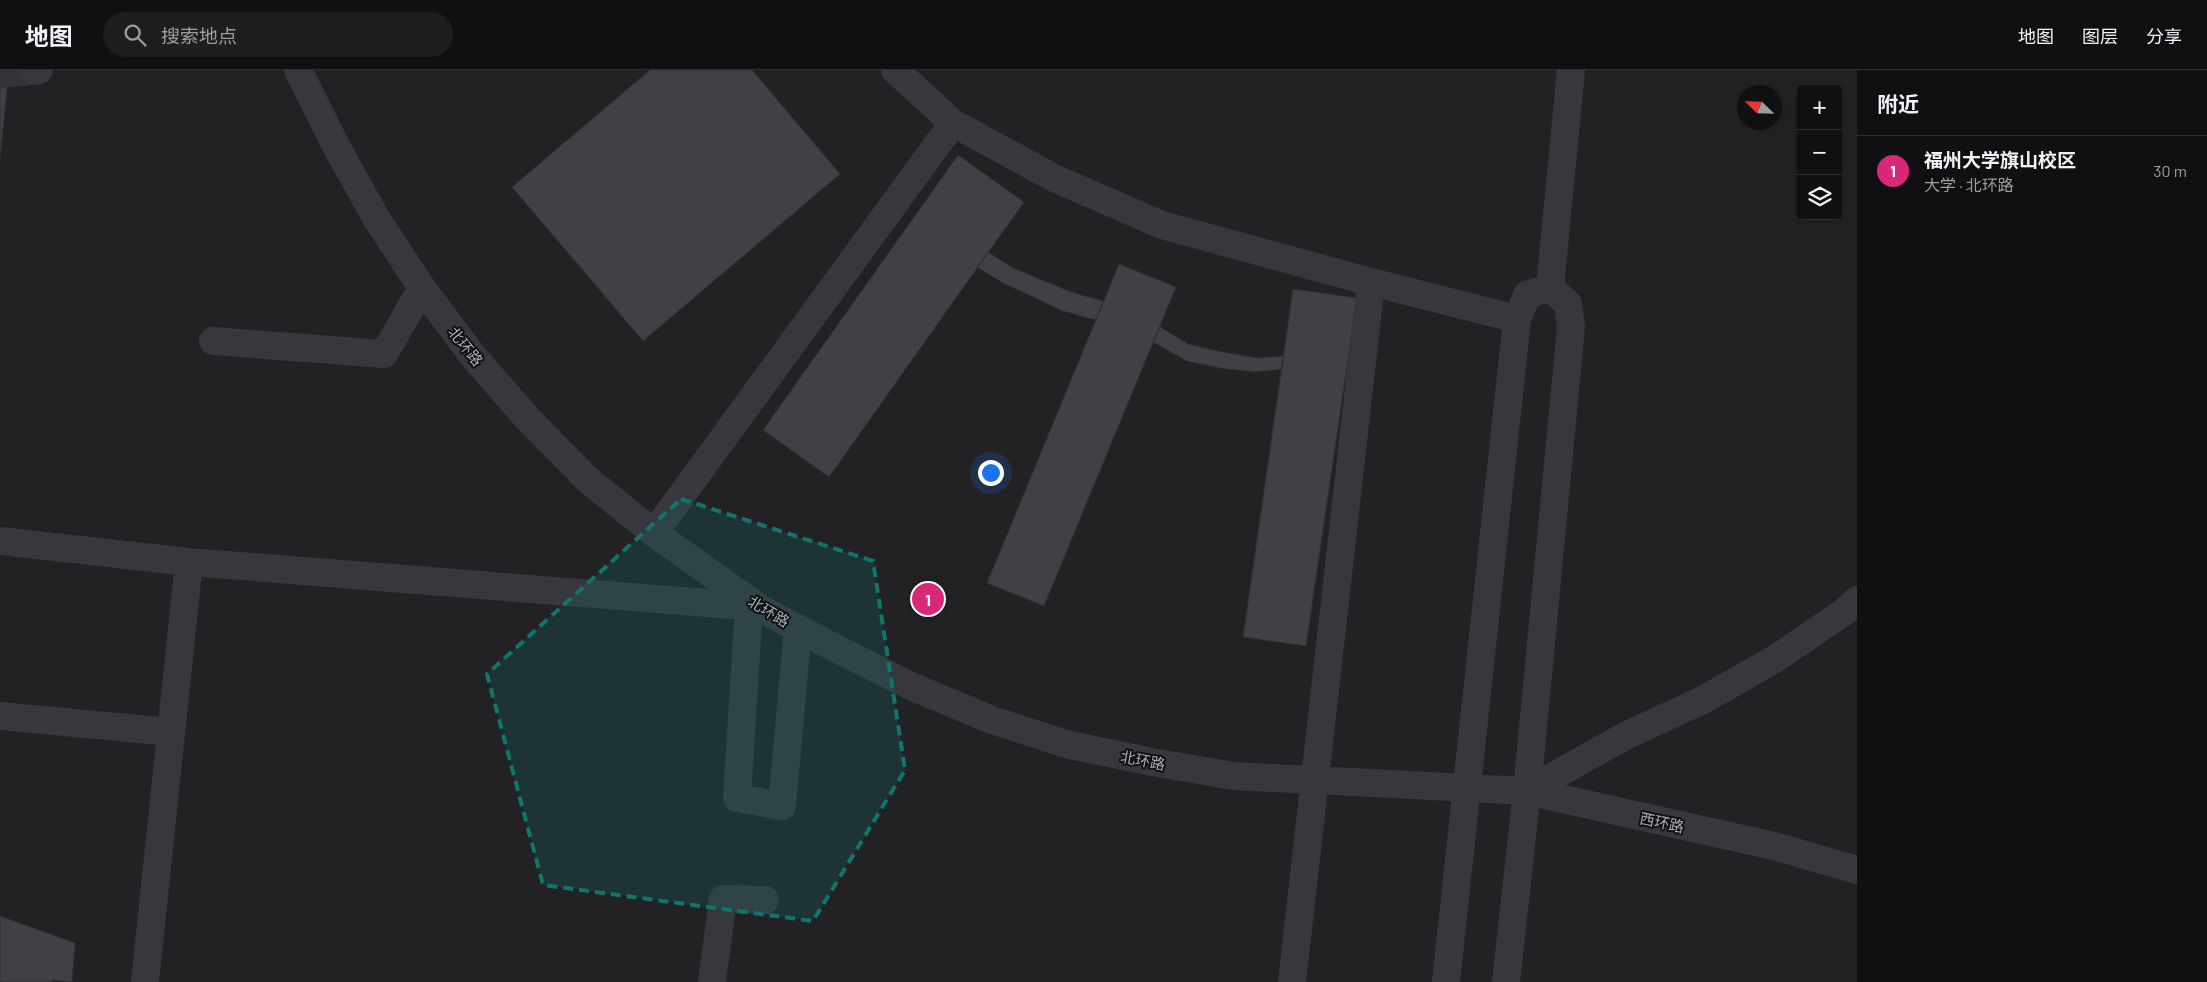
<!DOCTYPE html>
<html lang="zh">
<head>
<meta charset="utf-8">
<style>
  body { margin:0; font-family:Barlow,"Noto Sans SC",sans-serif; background:#1e1e20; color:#f1f3f6 }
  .controls { position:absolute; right:15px; top:15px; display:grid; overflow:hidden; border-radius:5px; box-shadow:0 2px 8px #0003 }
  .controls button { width:45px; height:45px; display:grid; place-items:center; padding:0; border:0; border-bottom:1px solid #303032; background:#101012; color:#f1f3f6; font:25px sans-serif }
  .compass { position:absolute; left:1737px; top:15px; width:45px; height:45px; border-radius:50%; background:#101012; box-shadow:0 2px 8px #0003; rotate:293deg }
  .you { position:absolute; left:990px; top:402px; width:18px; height:18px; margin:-12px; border:4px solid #fff; border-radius:50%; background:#1a73e8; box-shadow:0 0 0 8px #1a73e833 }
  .badge { display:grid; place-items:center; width:32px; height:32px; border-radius:50%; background:#db2777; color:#fff; font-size:16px; font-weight:700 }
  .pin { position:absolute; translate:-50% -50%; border:2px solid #fff; box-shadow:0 1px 5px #0006 }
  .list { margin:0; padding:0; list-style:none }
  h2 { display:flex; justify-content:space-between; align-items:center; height:65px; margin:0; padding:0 20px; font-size:21px }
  h2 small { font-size:16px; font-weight:400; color:#9c9d9f }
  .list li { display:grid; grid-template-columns:32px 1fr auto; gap:15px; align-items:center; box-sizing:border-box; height:70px; padding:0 20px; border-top:1px solid #303032 }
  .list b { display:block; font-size:19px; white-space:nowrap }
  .list p { margin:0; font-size:16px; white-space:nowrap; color:#9c9d9f }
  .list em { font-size:16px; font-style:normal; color:#9c9d9f }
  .icon { flex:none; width:28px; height:28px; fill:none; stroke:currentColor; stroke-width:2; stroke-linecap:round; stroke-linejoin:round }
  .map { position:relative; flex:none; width:1857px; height:912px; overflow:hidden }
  header { display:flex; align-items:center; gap:30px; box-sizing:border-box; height:70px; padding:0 25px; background:#101012; border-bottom:1px solid #303032 }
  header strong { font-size:24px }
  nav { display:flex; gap:28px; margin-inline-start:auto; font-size:18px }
  .search { width:350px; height:45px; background:#1e1e20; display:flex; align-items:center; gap:12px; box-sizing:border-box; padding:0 18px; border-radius:28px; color:#9c9d9f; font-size:19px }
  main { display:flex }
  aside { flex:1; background:#101012 }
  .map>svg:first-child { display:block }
</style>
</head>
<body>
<header>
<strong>地图</strong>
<div class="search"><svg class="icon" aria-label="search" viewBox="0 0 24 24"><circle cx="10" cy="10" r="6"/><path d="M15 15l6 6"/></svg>搜索地点</div>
<nav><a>地图</a><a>图层</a><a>分享</a></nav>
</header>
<main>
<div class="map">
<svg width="1857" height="912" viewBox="0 0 1857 912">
  <rect width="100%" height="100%" fill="#161618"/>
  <path fill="#222225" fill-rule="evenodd" d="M0,0H1857V912H0ZM1801,19H1838V146H1801ZM1744,22H1774V52H1744Z"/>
  <path fill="#404145" stroke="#303034" d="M0,0H34L32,10L8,9L0,89Z
    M650,0H752L840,104L643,271L512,117Z
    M958,85L1024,132L829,407L763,360Z
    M988,182L1013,198L1071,222L1103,231L1096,250L1063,241L1003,213L977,197Z
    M1119,194L1176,217L1044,536L987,513Z
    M1293,219L1357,228L1306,576L1243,567Z
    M1160,257L1188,274L1222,282L1258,288L1284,286L1282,299L1256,302L1220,298L1187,291L1153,272Z
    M0,846L75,873L72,912L52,910V912H0Z"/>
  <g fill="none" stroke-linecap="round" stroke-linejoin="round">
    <path stroke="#333438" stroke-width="28" stroke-dasharray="28 14" stroke-linecap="butt" d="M0,4L34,1"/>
    <path stroke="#37383d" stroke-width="28" d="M298,0L336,76L376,148L422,218L473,286L528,349L588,410L654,463L758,537L839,580L913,617L992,650L1070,675L1152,692L1234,706L1527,721L1774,776L1857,800
      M895,0L953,53L1054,108L1162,155L1371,212L1517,249
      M34,1L39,0
      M1550,217L1571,0
      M213,271L384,284L422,218
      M654,463L953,53
      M0,471L189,492L758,537
      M749,537L737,728L782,736L798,558
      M0,646L171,662
      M1527,721L1627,665L1703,630L1775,589L1844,542L1857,530
      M145,912L189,492
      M712,912L723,829L765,830
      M1292,912L1371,212
      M1446,912L1517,249L1527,225L1550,217
      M1506,912L1527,721L1571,257L1568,234L1550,217"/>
  </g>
  <path fill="#0f766e" fill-opacity="0.2" stroke="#0f766e" stroke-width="4" stroke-dasharray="10 6" stroke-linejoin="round" d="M681,429L873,491L905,700L813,851L543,815L487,604Z"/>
  <g text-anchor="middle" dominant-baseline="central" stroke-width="4" stroke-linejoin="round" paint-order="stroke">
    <g font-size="15" fill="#a8adb8" stroke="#111113">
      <text transform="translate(466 276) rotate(51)">北环路</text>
      <text transform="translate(769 541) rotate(31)">北环路</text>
      <text transform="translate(1143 690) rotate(11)">北环路</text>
      <text transform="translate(1662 752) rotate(12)">西环路</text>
    </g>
  </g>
</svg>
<div class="controls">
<button>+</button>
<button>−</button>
<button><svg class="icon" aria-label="layers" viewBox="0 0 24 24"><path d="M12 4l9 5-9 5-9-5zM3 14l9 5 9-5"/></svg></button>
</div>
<svg class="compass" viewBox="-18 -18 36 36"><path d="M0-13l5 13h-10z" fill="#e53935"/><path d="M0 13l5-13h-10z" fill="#9c9d9f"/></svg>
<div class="you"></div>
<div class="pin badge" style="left:928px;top:529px">1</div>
</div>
<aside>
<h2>附近<small></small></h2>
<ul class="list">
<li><span class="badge">1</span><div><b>福州大学旗山校区</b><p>大学 · 北环路</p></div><em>30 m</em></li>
</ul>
</aside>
</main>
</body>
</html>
